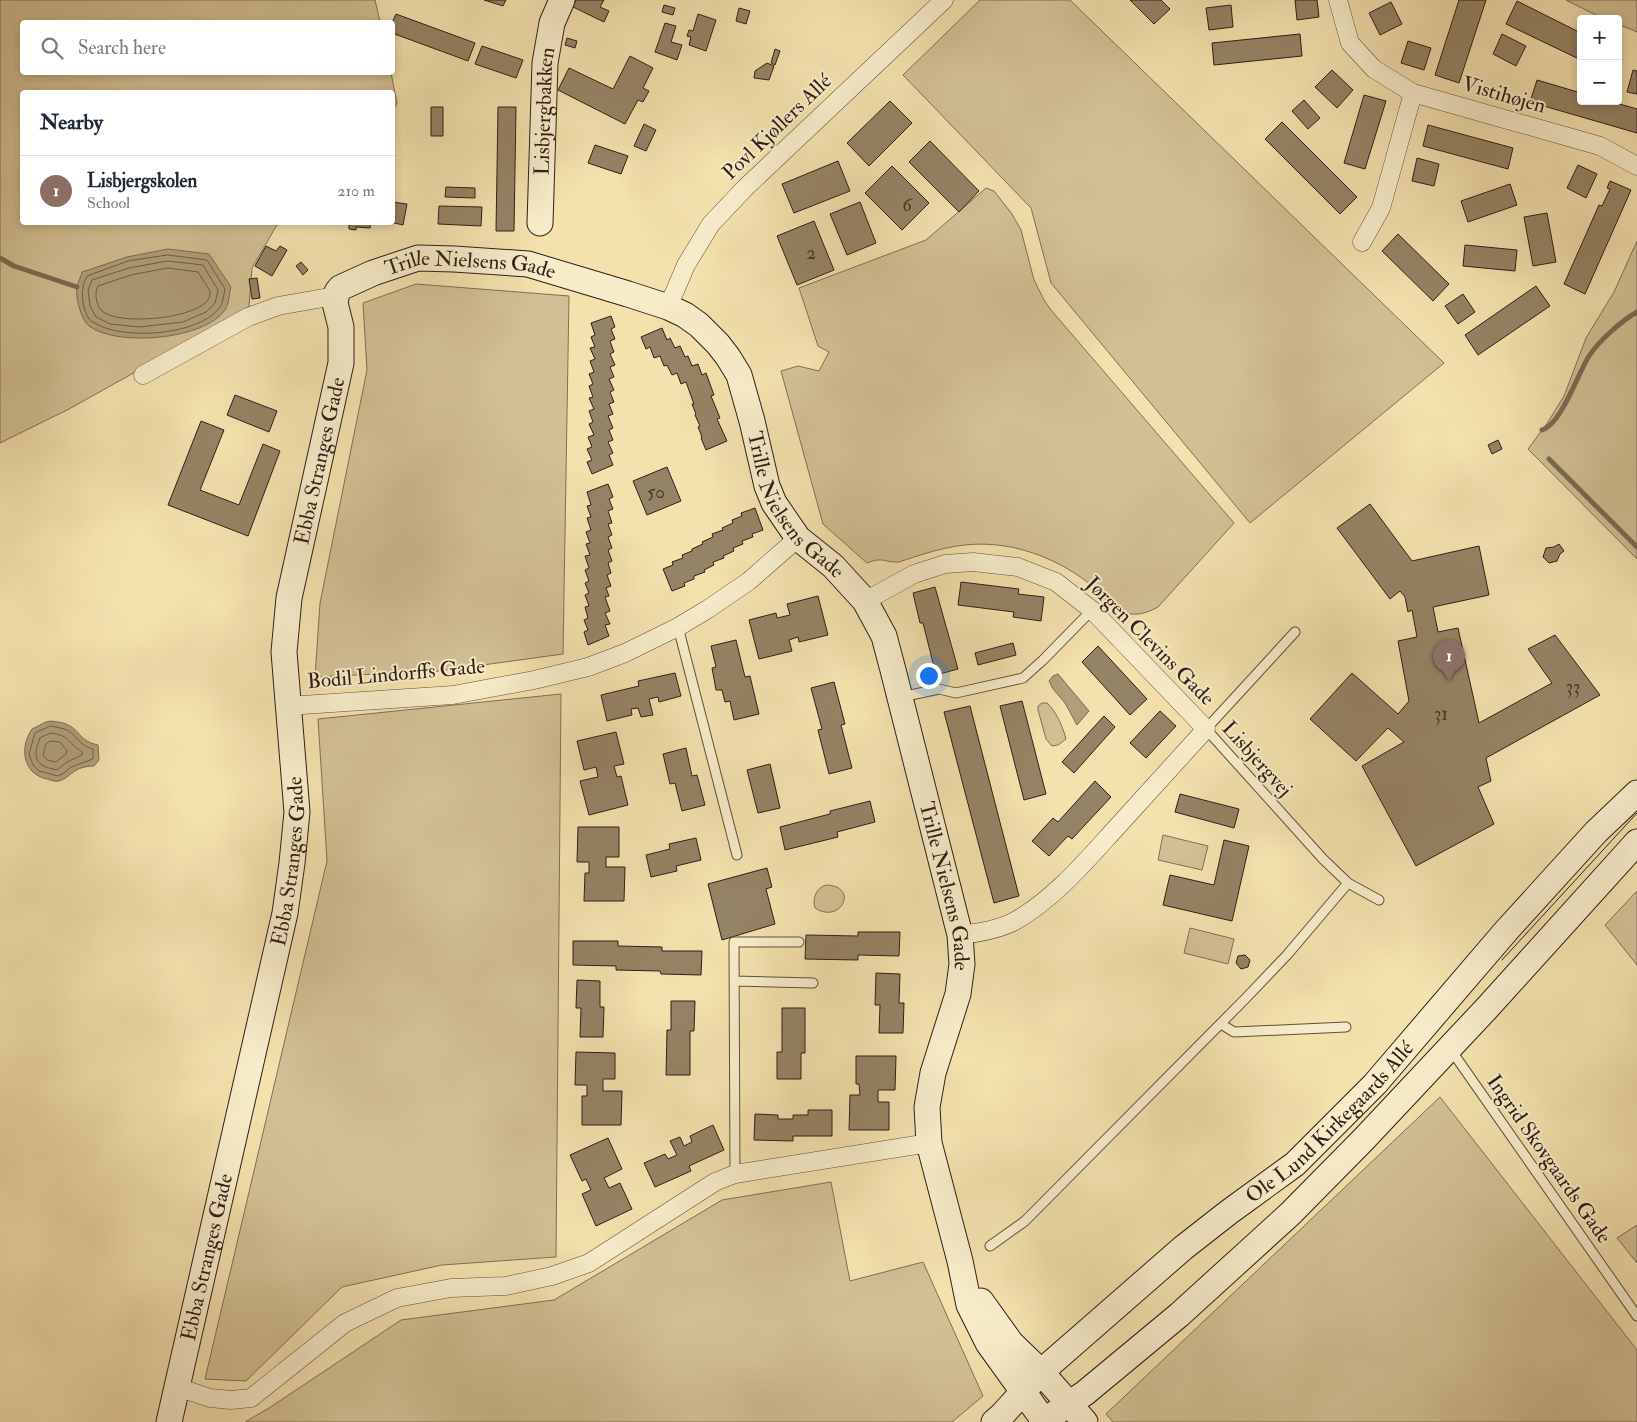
<!DOCTYPE html>
<html lang="en">
<head>
<meta charset="utf-8">
<style>
  body { margin:0; font-family:"IM FELL Double Pica",serif; background:#f2f2f3; color:#1f2937 }
  .controls { position:absolute; right:15px; top:15px; display:grid; overflow:hidden; border-radius:5px; box-shadow:0 2px 8px #0003 }
  .controls button { width:45px; height:45px; display:grid; place-items:center; padding:0; border:0; border-bottom:1px solid #e0e1e3; background:#fff; color:#1f2937; font:25px sans-serif }
  .you { position:absolute; left:928px; top:675px; width:18px; height:18px; margin:-12px; border:4px solid #fff; border-radius:50%; background:#1a73e8; box-shadow:0 0 0 8px #1a73e833 }
  .badge { display:grid; place-items:center; width:32px; height:32px; border-radius:50%; background:#0f766e; color:#fff; font-size:16px; font-weight:700 }
  .pin { position:absolute; translate:-50% -41px; filter:drop-shadow(0 1px 2px #0008) }
  .pin::after { content:''; position:absolute; top:26px; width:18px; height:15px; background:inherit; clip-path:polygon(0 0,100% 0,50% 100%) }
  .list { margin:0; padding:0; list-style:none }
  h2 { display:flex; justify-content:space-between; align-items:center; height:65px; margin:0; padding:0 20px; font-size:21px }
  h2 small { font-size:16px; font-weight:400; color:#747a83 }
  .list li { display:grid; grid-template-columns:32px 1fr auto; gap:15px; align-items:center; box-sizing:border-box; height:70px; padding:0 20px; border-top:1px solid #e0e1e3 }
  .list b { display:block; font-size:19px; white-space:nowrap }
  .list p { margin:0; font-size:16px; white-space:nowrap; color:#747a83 }
  .list em { font-size:16px; font-style:normal; color:#747a83 }
  .icon { flex:none; width:28px; height:28px; fill:none; stroke:currentColor; stroke-width:2; stroke-linecap:round; stroke-linejoin:round }
  .map { position:relative; flex:none; width:1637px; height:1422px; overflow:hidden }
  .search { position:absolute; background:#fff; box-shadow:0 2px 8px #0003; left:20px; top:20px; width:375px; height:55px; display:flex; align-items:center; gap:12px; box-sizing:border-box; padding:0 18px; border-radius:5px; color:#747a83; font-size:19px }
  .panel { position:absolute; background:#fff; box-shadow:0 2px 8px #0003; left:20px; top:90px; width:375px; height:135px; border-radius:5px }
  .map>svg:first-child { display:block }
</style>
</head>
<body>
<div class="map">
<svg width="1637" height="1422" viewBox="0 0 1637 1422">
  <rect width="100%" height="100%" fill="#f3e1ae"/>
  <filter id="stains"><feTurbulence type="fractalNoise" baseFrequency=".004" numOctaves="4"/><feColorMatrix values="0 0 0 0 .2 0 0 0 0 .09 0 0 0 0 .02 0 0 0 .5 -.17"/></filter>
  <radialGradient id="worn" r=".72"><stop offset=".6" stop-color="#630" stop-opacity="0"/><stop offset="1" stop-color="#630" stop-opacity=".3"/></radialGradient>
  <path fill="#d2c094" stroke="#806f54" d="M0,0H375L380,22H22V72L391,73L397,103L393,110L392,92H22V222L278,223L252,268L249,306L241,313L69,409L0,443Z
    M980,0H1070L1444,363L1250,523L1051,283L1031,208L903,75Z
    M1566,0H1637V32L1618,24V19H1604Z
    M986,188L994,191L1012,214L1021,230L1034,280L1044,300L1051,310L1234,523L1158,607C1147,613 1137,616 1125,613C1113,609 1100,593 1090,584C1067,566 1040,553 1011,547C968,539 938,549 899,562C884,563 884,556 867,563L823,524L781,371L798,366L819,371L829,352L818,346L799,288L926,240Z
    M1637,241V559L1528,449L1548,422L1564,396L1586,338L1614,292Z
    M416,284L569,296L563,654L439,671L315,677L320,603L367,370L363,303Z
    M561,694L556,1257L442,1265L342,1287L246,1381L205,1379L327,861L318,719Z
    M1042,703H1047C1056,711 1063,727 1066,739L1058,745L1052,746L1046,739L1038,710V706Z
    M1163,835L1208,846L1202,870L1158,860Z
    M826,885C860,886 841,925 815,908C812,899 816,888 826,885Z
    M1637,891V965L1605,925Z
    M1190,928L1234,939L1228,964L1184,953Z
    M1440,1097L1637,1350V1422H1113L1106,1414Z
    M831,1182L850,1281L923,1262L983,1396L952,1422H245L269,1408L401,1320L554,1300L722,1200Z
    M1637,1225V1263L1617,1238Z"/>
  <path fill="#b09f7a" stroke="#7c6b52" d="M168,249L209,254L231,287C229,294 229,304 225,310C204,340 117,347 89,326C81,320 75,296 77,287C78,282 81,277 82,272L127,257Z
    M1058,674L1089,711L1077,725L1065,703L1053,689L1049,681L1053,676Z
    M51,721C56,722 63,722 68,725C81,731 79,741 98,745L99,760L94,766C86,766 78,768 72,773C68,776 64,780 59,781C55,782 51,780 47,779C23,774 19,748 32,729L46,722Z"/>
  <g fill="none" stroke-linecap="round" stroke-linejoin="round">
    <path stroke="#705e48" stroke-width="1" d="M168,255L207,260L225,289C224,294 223,303 220,307C200,336 120,341 93,322C87,319 84,309 83,302C82,292 82,285 87,276L128,261Z
      M168,261L203,265L218,290L215,303L206,312L183,322L139,327L110,324L96,317L90,306L88,290L92,280L129,268Z
      M168,268L198,272L210,291C210,292 210,297 209,298C199,319 118,326 102,311C98,308 97,302 96,297C96,292 96,290 98,286L131,275Z
      M51,726C56,727 62,728 67,730C78,736 78,745 93,749V759L71,767L64,773L58,776L39,771L33,765L29,754L35,733Z
      M51,733C71,736 67,742 82,752V755L67,762L57,770C35,766 32,758 40,738Z
      M51,741L60,742L67,751L66,754L56,762L47,760L43,755L46,744Z"/>
    <path stroke="#7c6b52" stroke-width="5" d="M0,258L14,266L77,287
      M1542,430C1561,425 1578,373 1589,356C1599,341 1621,321 1637,312
      M1549,459L1637,547"/>
  </g>
  <path fill="#958365" stroke="#2f1e15" d="M484,0H506L503,6Z
    M576,0H604L600,7L609,11L604,22L573,7Z
    M1130,0H1161L1170,9L1154,24Z
    M1295,0H1317L1319,17L1297,20Z
    M1459,0H1486L1459,83L1435,75Z
    M1517,1L1581,33V60L1506,24Z
    M1391,2L1402,24L1380,35L1369,13Z
    M664,5L675,8L673,15L662,12Z
    M1231,5L1233,27L1209,30L1206,8Z
    M739,8L750,11L746,24L736,21Z
    M396,14L475,43L468,61L392,33V23Z
    M698,14L716,20L706,51L689,45L691,37L687,36L689,30L693,31Z
    M665,23L676,26L671,42L682,45L677,60L655,52Z
    M1300,34L1302,56L1214,65L1212,43Z
    M1502,34L1526,46L1516,66L1493,54Z
    M567,38L577,41L575,48L565,45Z
    M1408,41L1431,48L1424,70L1401,63Z
    M482,46L523,60L516,78L475,64Z
    M775,49L780,51L775,65L771,63Z
    M630,56L653,68L643,88L649,91L643,102L638,100L625,124L558,90L569,68L613,89Z
    M767,63L774,66L769,80L754,78L755,71Z
    M1332,70L1353,90L1337,108L1315,87Z
    M1633,70L1637,71V94L1627,92Z
    M1537,80L1581,93V101H1609L1637,109V133L1530,102Z
    M1364,95L1386,101L1365,169L1344,163Z
    M1304,100L1320,118L1308,129L1292,111Z
    M890,101L912,123L869,166L847,143Z
    M431,107H443V136H431Z
    M498,107H516L514,231H496Z
    M1282,122L1357,197L1340,214L1265,139Z
    M644,124L656,130L646,151L634,146Z
    M1428,125L1513,148L1508,169L1423,146Z
    M930,141L979,191L959,212L909,162Z
    M595,145L628,156L621,174L588,163Z
    M1417,158L1439,164L1434,186L1412,181Z
    M838,161L850,191L794,213L782,184Z
    M1578,165L1597,174L1586,198L1567,188Z
    M892,166L929,203L902,230L865,193Z
    M1610,181L1631,190L1585,294L1564,284L1599,205L1602,206L1610,189L1607,188Z
    M1510,184L1517,205L1468,222L1461,201Z
    M446,187L475,188V198L445,197Z
    M392,202L407,204L403,225L390,222H392Z
    M860,202L876,243L847,255L830,214Z
    M439,206L482,207L481,226L438,224Z
    M1547,213L1556,262L1533,266L1524,217Z
    M814,221L834,270L797,285L777,236Z
    M349,222H371L370,228L356,227V230L349,229Z
    M1398,234L1449,284L1433,301L1382,251Z
    M1465,245L1517,250L1515,271L1463,266Z
    M266,246L276,251L280,246L287,250L272,276L255,266Z
    M301,262L308,270L303,275L296,266Z
    M257,278L260,298L252,299L249,279Z
    M1536,286L1550,306L1478,355L1465,335Z
    M1463,294L1475,312L1458,324L1445,306Z
    M611,316L615,327L611,329L615,339L610,341L614,352L610,354L615,365L610,367L614,377L609,379L614,390L610,392L614,402L609,404L613,414L608,416L613,428L609,430L613,440L608,442L613,453L609,455L613,465L592,474L587,462L592,460L587,449L592,447L588,437L594,435L589,424L593,422L589,411L594,409L589,398L593,397L589,386L593,384L589,374L594,372L590,361L595,359L590,348L595,347L591,337L595,335L591,323Z
    M662,328L667,340L670,338L675,348L680,346L685,357L688,356L692,366L698,364L702,375L706,373L714,395L711,396L720,418L717,419L727,441L706,450L701,438L702,437L698,427L700,426L695,415L696,414L692,404H694L686,382L681,384L677,373L672,375L667,365L664,366L660,356L654,358L650,347L646,349L641,337Z
    M235,395L277,411L269,432L227,415Z
    M201,421L224,430L200,490L239,505L263,444L280,451L248,536L168,505Z
    M1498,440L1502,449L1492,454L1488,445Z
    M667,467L681,501L647,515L633,481Z
    M608,484L613,497L609,499L613,509L608,511L612,523L608,524L612,535L608,537L612,548L608,550L612,561L608,563L611,573L607,575L611,586L606,588L609,596L605,597L610,611L605,613L610,624L605,625L609,636L588,645L584,632L588,630L584,620L588,618L585,607L589,606L585,595L589,593L585,583L589,581L585,570L589,568L585,556L590,555L586,544L590,543L586,532L591,530L587,518L591,517L587,506L591,505L587,492Z
    M1370,504L1412,561L1479,546L1489,595L1433,607L1438,632L1458,628L1479,723L1552,683L1528,649L1555,635L1600,695L1486,758L1491,781L1478,787L1494,824L1416,866L1362,766L1404,742L1388,728L1356,761L1310,719L1352,673L1398,714L1409,701L1398,641L1417,637L1412,610L1408,612L1405,597L1400,591L1390,599L1337,528Z
    M755,508L763,530L752,534L753,537L742,541L743,544L733,548L734,551L723,556L724,558L713,562L714,565L704,570L705,572L694,576V579L684,583L685,586L672,591L663,569L673,565L672,562L683,558L682,555L692,551V549L703,544L702,542L713,537L712,534L723,530L722,528L733,523L732,520L742,516L741,513Z
    M1559,544L1564,551L1560,554L1557,561L1549,563L1543,557L1546,548L1554,547Z
    M961,582L1019,589L1018,594L1044,597L1041,621L1013,617L1014,612L958,605Z
    M935,587L958,669L936,675L923,623H920L913,593Z
    M818,596L828,635L799,642L798,637L789,640L792,651L759,659L749,620L776,613L777,618L790,615L787,604Z
    M736,640L745,677L750,676L759,714L734,720L730,701L725,702L722,690H716L712,668L716,667L711,646Z
    M1013,643L1016,655L978,665L975,653Z
    M1098,646L1147,699L1130,715L1082,662Z
    M675,673L681,696L659,702L658,697L649,699L653,715L641,717L638,708L631,709L632,715L607,721L601,695L639,686L638,681Z
    M834,682L845,724L841,725L852,768L829,774L818,730L822,729L811,688Z
    M1022,701L1046,794L1024,800L1000,706Z
    M970,706L1019,896L994,903L944,712Z
    M1160,711L1176,726L1146,758L1130,743Z
    M1104,716L1115,727L1074,773L1062,762Z
    M616,732L624,764L614,766L617,777L621,776L628,805L589,815L580,781L598,777L596,767L584,770L577,741Z
    M686,748L692,776L697,775L705,805L682,811L675,783L670,784L663,754Z
    M770,764L780,808L758,813L747,770Z
    M1095,781L1111,797L1072,839L1068,836L1049,856L1032,841L1053,818L1058,822Z
    M1180,794L1239,809L1234,828L1175,812Z
    M870,801L875,822L837,832L838,837L785,850L780,827L830,814V811Z
    M578,827H619V857H606V867H625L624,901H584L585,873H589V862H577Z
    M696,838L701,860L676,866L677,871L651,877L646,855L670,849L669,844Z
    M1224,840L1249,846L1232,921L1163,905L1170,875L1214,885Z
    M767,868L772,887L766,889L775,924L722,940L708,884Z
    M858,932H900L899,956L858,955V960L805,959L806,935L858,936Z
    M573,941H618V946L662,947V951H702L701,975L661,974L660,971L616,970V966L573,965Z
    M1245,955L1250,960L1248,967L1241,969L1236,963L1238,956Z
    M876,973L900,974L899,1003H904L903,1033H879L880,1005H875Z
    M577,980L600,981V1007H604L603,1037H580L581,1008H576Z
    M671,1001H695L694,1031H690V1075H666L667,1030H671Z
    M782,1008H805V1053H801V1079H777V1052H782Z
    M576,1052L615,1053V1079H603V1091H622L621,1125H582V1096H587V1085H575Z
    M856,1056H896L895,1090H878V1102H889V1130H849L850,1095H860L859,1084H856Z
    M808,1110H832V1136H793V1141L754,1140L755,1114L778,1115V1119H793V1115H808Z
    M713,1125L724,1150L689,1166L691,1171L655,1187L644,1163L665,1154L668,1159L677,1155L670,1141L680,1137L684,1146L692,1142L690,1136Z
    M608,1138L622,1169L604,1178L609,1188L620,1183L632,1209L596,1226L582,1194L591,1190L586,1179L582,1181L570,1155Z"/>
  <g fill="none" stroke-linecap="round" stroke-linejoin="round">
    <defs>
      <path id="lane" d="M678,627L737,855
        M1295,632L1206,729L1323,859L1348,883L1379,900
        M901,697L939,689L956,693L1023,678L1043,660L1092,610
        M734,981L813,983
        M1221,1024L1234,1032L1346,1027
        M1451,1050L1637,1316
        M735,1174L734,942H799
        M990,1246L1025,1221L1244,1000L1287,955L1348,883"/>
      <path id="street" d="M1338,0L1350,43L1374,69L1413,93L1600,146L1637,166
        M1362,242L1381,208L1413,93
        M668,307L686,265L711,224L745,188L944,0
        M143,375L248,317L278,306L335,296
        M865,601L914,574L945,564L973,562L1018,567L1056,582L1092,610L1206,729C1176,762 1146,795 1116,828C1086,861 1054,899 1015,921C998,930 979,933 960,935
        M287,706L453,695L534,680L588,667L625,653L678,627L708,609L749,581L798,538
        M177,1387L210,1398L231,1400L251,1398L345,1323L397,1298L451,1288L506,1286L552,1276L589,1263L715,1182L735,1174L929,1143"/>
      <g id="secondary">
        <path id="s1" d="M540,223L545,63L552,23L562,0"/>
        <path d="M981,1301L1011,1343L1041,1372L1085,1422"/>
        <path id="s2" d="M169,1422L285,913L292,863L297,812L284,652L289,598L341,363V327L335,303L337,292L340,288L373,273L418,258L454,259L528,264L628,294L668,307L685,315L699,325L718,344L728,357L739,375L752,421L767,486L774,503L798,538L833,566L865,601L884,636L893,670L960,935L962,964L958,994L933,1073L927,1107L929,1143L960,1261L969,1305L988,1343L1045,1422"/>
        <path id="s3" d="M994,1422L1003,1414L1041,1372L1183,1248L1229,1212L1295,1164L1375,1084L1506,931L1596,832L1637,793"/>
        <path d="M1042,1422L1085,1393L1179,1315L1290,1214L1363,1140L1487,1008L1637,842"/>
      </g>
    </defs>
    <use href="#lane" stroke="#604f3b" stroke-width="11"/>
    <use href="#street" stroke="#604f3b" stroke-width="19"/>
    <use href="#secondary" stroke="#2f1e15" stroke-width="27"/>
    <use href="#lane" stroke="#f7ecca" stroke-width="9"/>
    <use href="#street" stroke="#f7ecca" stroke-width="18"/>
    <use href="#secondary" stroke="#f7ecca" stroke-width="25"/>
    <path stroke="#2f1e15" stroke-width="1" d="M1502,960L1637,813"/>
  </g>
  <g text-anchor="middle" dominant-baseline="central" stroke-width="4" stroke-linejoin="round" paint-order="stroke">
    <g font-size="19" fill="#483729">
      <text x="907" y="205">6</text>
      <text x="811" y="253">2</text>
      <text x="656" y="492">50</text>
      <text x="1573" y="687">33</text>
      <text x="1441" y="714">31</text>
    </g>
    <g font-size="21" fill="#2f1e15" stroke="#f7ecca">
      <text transform="translate(1504 95) rotate(16)">Vistihøjen</text>
      <text stroke="none"><textPath href="#s1" startOffset="112">Lisbjergbakken</textPath></text>
      <text transform="translate(777 127) rotate(-44)">Povl Kjøllers Allé</text>
      <text stroke="none"><textPath href="#s2" startOffset="1292">Trille Nielsens Gade</textPath></text>
      <text stroke="none"><textPath href="#s2" startOffset="979">Ebba Stranges Gade</textPath></text>
      <text stroke="none"><textPath href="#s2" startOffset="1742">Trille Nielsens Gade</textPath></text>
      <text transform="translate(1150 641) rotate(45)">Jørgen Clevins Gade</text>
      <text transform="translate(396 674) rotate(-5)">Bodil Lindorffs Gade</text>
      <text transform="translate(1257 759) rotate(48)">Lisbjergvej</text>
      <text stroke="none"><textPath href="#s2" startOffset="574">Ebba Stranges Gade</textPath></text>
      <text stroke="none"><textPath href="#s2" startOffset="2162">Trille Nielsens Gade</textPath></text>
      <text stroke="none"><textPath href="#s3" startOffset="451">Ole Lund Kirkegaards Allé</textPath></text>
      <text transform="translate(1549 1159) rotate(55)">Ingrid Skovgaards Gade</text>
      <text stroke="none"><textPath href="#s2" startOffset="169">Ebba Stranges Gade</textPath></text>
    </g>
  </g>
  <rect width="100%" height="100%" filter="url(#stains)"/>
  <rect width="100%" height="100%" fill="url(#worn)"/>
</svg>
<div class="controls">
<button>+</button>
<button>−</button>
</div>
<div class="you"></div>
<div class="pin badge" style="left:1449px;top:681px;background:#8d6e63">1</div>
<div class="search"><svg class="icon" aria-label="search" viewBox="0 0 24 24"><circle cx="10" cy="10" r="6"/><path d="M15 15l6 6"/></svg>Search here</div>
<section class="panel">
<h2>Nearby<small></small></h2>
<ul class="list">
<li><span class="badge" style="background:#8d6e63">1</span><div><b>Lisbjergskolen</b><p>School</p></div><em>210 m</em></li>
</ul>
</section>
</div>
</body>
</html>
